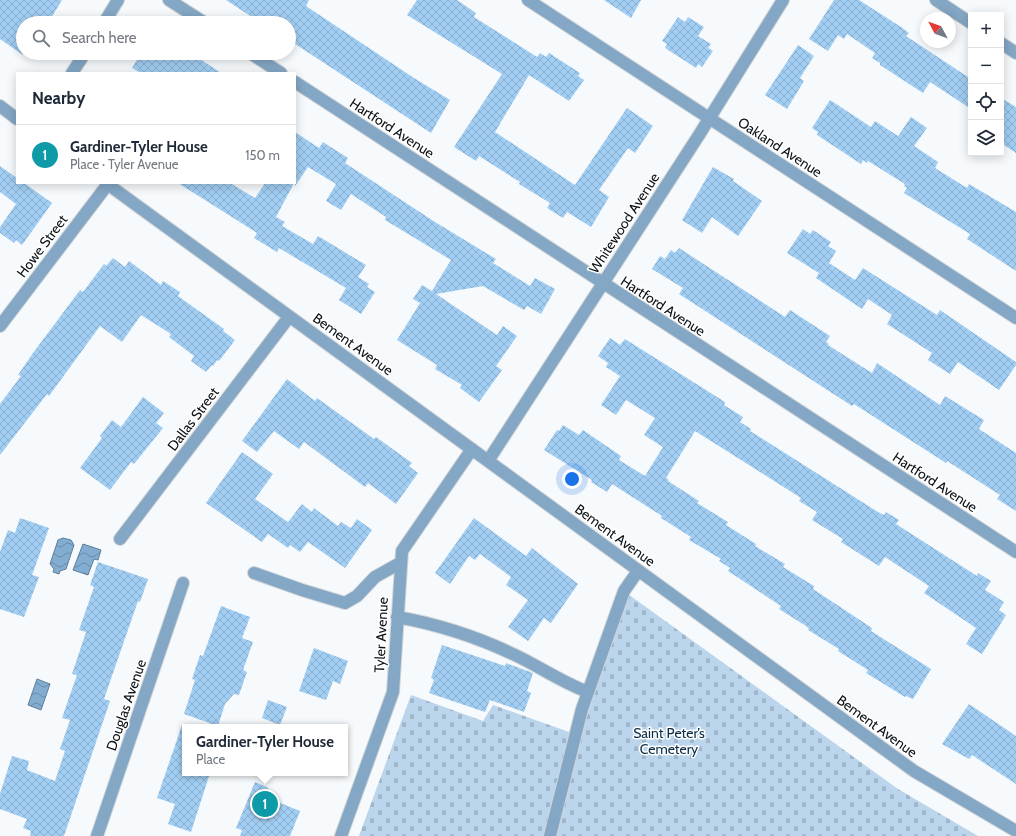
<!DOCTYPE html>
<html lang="en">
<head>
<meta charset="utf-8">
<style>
  body { margin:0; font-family:Cabin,sans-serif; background:#f2f2f3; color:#1f2937 }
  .controls { position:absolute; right:12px; top:12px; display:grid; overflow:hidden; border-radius:0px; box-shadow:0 2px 10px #0003 }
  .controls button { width:36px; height:36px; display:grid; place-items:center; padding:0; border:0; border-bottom:1px solid #e0e1e3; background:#fff; color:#1f2937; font:20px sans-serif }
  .compass { position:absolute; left:920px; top:12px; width:36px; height:36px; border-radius:50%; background:#fff; box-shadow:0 2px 10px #0003; rotate:311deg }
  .you { position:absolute; left:572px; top:479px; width:14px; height:14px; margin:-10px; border:3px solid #fff; border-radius:50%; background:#1a73e8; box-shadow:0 0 0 6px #1a73e833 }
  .badge { display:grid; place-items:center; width:26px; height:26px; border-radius:50%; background:#b45309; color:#fff; font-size:13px; font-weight:700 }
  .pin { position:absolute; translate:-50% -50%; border:2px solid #fff; box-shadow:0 1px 4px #0006 }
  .popup { position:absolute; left:182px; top:724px; width:166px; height:52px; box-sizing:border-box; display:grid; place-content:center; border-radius:0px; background:#fff; filter:drop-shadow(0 1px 3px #0005); font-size:13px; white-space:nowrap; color:#747a83 }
  .popup b { font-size:15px; color:#1f2937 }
  .popup::after { content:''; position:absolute; left:50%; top:100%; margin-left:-8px; border:8px solid transparent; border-top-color:#fff }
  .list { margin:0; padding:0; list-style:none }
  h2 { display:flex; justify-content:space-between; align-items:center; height:52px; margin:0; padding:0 16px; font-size:17px }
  h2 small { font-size:13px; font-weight:400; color:#747a83 }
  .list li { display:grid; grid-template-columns:26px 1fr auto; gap:12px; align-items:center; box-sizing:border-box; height:60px; padding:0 16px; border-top:1px solid #e0e1e3 }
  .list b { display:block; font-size:15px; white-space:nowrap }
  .list p { margin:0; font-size:13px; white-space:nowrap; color:#747a83 }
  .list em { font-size:13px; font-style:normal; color:#747a83 }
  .icon { flex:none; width:22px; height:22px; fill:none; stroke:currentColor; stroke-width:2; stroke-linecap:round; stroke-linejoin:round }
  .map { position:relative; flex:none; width:1016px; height:836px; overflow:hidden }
  .search { position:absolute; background:#fff; box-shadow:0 2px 10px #0003; left:16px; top:16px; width:280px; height:44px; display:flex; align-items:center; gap:10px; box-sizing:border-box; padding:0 14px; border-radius:22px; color:#747a83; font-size:15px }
  .panel { position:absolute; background:#fff; box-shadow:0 2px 10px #0003; left:16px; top:72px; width:280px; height:112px; border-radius:0px }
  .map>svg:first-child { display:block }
</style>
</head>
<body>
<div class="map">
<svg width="1016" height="836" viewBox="0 0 1016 836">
  <defs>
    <pattern id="cemetery-stones" width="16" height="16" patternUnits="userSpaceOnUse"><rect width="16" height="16" fill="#bbd5ec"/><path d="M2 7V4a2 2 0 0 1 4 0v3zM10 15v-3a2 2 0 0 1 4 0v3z" fill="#a0b6ca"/></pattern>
    <pattern id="water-waves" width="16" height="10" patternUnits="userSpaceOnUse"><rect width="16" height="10" fill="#82add1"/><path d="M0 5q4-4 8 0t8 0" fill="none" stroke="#698ba9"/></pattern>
    <pattern id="building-cross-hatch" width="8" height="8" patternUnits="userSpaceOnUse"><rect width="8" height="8" fill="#a2cef3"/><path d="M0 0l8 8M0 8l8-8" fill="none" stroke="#8ab0d0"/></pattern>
  </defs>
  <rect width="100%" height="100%" fill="#f7fafc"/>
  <path fill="url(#cemetery-stones)" d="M621,589L898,789L978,836H359L411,695L483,721L493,705L572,733Z"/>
  <path fill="url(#water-waves)" stroke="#5f7e99" d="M63,538L71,540L74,545L66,569L60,571L59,574L53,572L54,569L50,564L58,540Z
    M83,544L101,550L98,560L94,559L88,575L73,570Z
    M37,679L50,684L41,710L28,705Z"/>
  <path fill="url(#building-cross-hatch)" d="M0,0H62L48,23H23V55L0,39Z
    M226,0H309L306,6L414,78L450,100L431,133L289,40V23H261Z
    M417,0H457L476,13L474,17L537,57L540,53L546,57L549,53L580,73L578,76L584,80L569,101L529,75L495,132L575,185L627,108L653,126L635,153L628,148L599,190L609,197L591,227L567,212L563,218L547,208L550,203L519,184L520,182L479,156L476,161L454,147L502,74L407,15Z
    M604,0H641L631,18Z
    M834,0H859L901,27L909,33L906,36L971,79V109L930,82L923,93L880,65V63L872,58L875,53L847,34L844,39L838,35L828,51L809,39Z
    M678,17L685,22L688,17L704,27L698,36L711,44L708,48L713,51L702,67L698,64L696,68L665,48L667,44L662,41Z
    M798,45L814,56L800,78L804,81L787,109L765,95Z
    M141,53H191L221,73H141L132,68Z
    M1001,98L1016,107V153L1001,143Z
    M830,100L871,127L875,121L898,136L911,117L927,128L914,146L938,162L935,168L967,188L969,184L1016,212V271L967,239L970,234L904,193L907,188L904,186L905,184L868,161L867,163L863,160L861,164L817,135L818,132L812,128Z
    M295,132L319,148L323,142L348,158L345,163L435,222L496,259L493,263L530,286L535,278L555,289L541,314L527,306L524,310L483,286L436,294L497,335L503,326L517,336L496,366L502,370L479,402L460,388L462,385L435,369L437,365L397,340L420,303L413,299L422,285L432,291L451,260L385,220L386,217L351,194L341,210L326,201L336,184L308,167L295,186Z
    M0,166L17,178V183H24L52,203L22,245L16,240L14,243L0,233V227L16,204L0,192Z
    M713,167L734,179L733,181L762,201L738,236L712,217L702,233L682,220Z
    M178,183H230L255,198L265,183H294L276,217L285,222L282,226L313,244L318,236L366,265L358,277L369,284L367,287L375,292L361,314L339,300L346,288L279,248L277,252L254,238L257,233Z
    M803,229L810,234L813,230L831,242L828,246L836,251L829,263L855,280L863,268L937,315L940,310L1016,362V365L999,390L958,362L950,374L928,360L932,353L887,324L892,315L868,299L862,309L816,278L819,273L787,253Z
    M679,248L785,317L790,310L830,336L826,342L829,344L828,345L872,373L877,363L940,405L945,396L984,420L979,429L1016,453V511L997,499L1000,495L947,461L946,463L854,404L852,406L679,294L683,288L652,269L660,256L665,259L671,250L675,253Z
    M113,258L125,267L129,261L161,285L163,281L180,292L178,296L224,329L223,331L235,340L219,361L217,360L213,366L212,365L206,372L191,361L194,356L169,337L171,334L141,315L122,342L100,326L49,396L47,394L0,455V404L21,376L18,375L33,353L80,290L83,292L104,264L106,266Z
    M610,338L620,345L625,339L725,402L724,405L743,417L740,422L751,429L750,431L878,512L884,515L886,512L899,520L896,524L977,576L978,573L991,581L985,590L1004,602L999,610L1006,615L982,654L966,644L976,628L924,593L929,586L885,557L879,566L841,542L843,539L812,520L817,512L799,501L801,498L695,431L666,478L669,480L668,481L699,501L697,503L728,522L726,525L756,544L755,546L785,564L783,567L814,586L813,589L872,628L871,631L931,669L913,699L906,696L905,697L866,673L868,670L838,651L839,649L808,630L809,629L806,626L779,609L781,606L728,571L730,568L719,561L721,559L689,540L691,537L661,518L662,516L612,484L607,492L591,482L592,480L544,450L557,430L559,431L563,425L579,435L583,430L621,456L619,460L645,476L663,447L644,435L655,418L626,400L616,415L601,405L620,376L606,367L608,363L598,356Z
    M287,379L315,401L317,398L374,439L376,437L412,463L409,466L418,473L396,504L368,483L365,487L304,442L299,449L274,431L257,452L242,441Z
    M143,397L164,413L156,423L163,428L134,464L131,462L110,490L80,468L102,438L100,436L112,420L121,427Z
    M242,452L273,474L255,499L288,522L302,504L312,512L314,508L338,526L341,522L351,528L357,519L372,530L345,568L308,542L300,552L290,545L288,548L268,534L262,542L206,503Z
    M20,518L49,528L32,575L39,577L24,617L0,609V552L8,530L15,533Z
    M474,518L526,556L532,548L578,584L551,623L544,618L528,641L508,627L528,600L506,585L511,577L480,554L475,560L469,556L450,584L435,573Z
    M98,562L148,579L140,602L138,601L104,699L110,701L64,836H30L31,831L23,828L27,819L0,809V794L12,756L29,761L27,770L55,781L65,751L60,749L70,720L62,718L77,675L72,674L86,632L79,630L94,587L90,585Z
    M221,606L250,617L242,638L253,642L243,670L247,672L239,695L234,694L225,704L218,726L184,714L195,680L192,679L200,655L203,656Z
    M442,645L505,666L506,663L533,673L527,691L531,693L524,712L490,700L485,712L429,693L434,680L431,678Z
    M314,648L348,661L340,684L333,681L326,700L299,691Z
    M268,700L287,707L280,725L262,718Z
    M969,704L1016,736V784L972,755L969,759L942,744Z
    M182,725H185V773H210L191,832L168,824L175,804L157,798Z
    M255,782L267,787L273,800L300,811L290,836H240L242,830L236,828Z"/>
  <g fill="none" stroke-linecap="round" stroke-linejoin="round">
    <defs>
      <path id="minor" d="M169,0L205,23
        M528,0L1016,318
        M936,0L971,23
        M104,23L118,0
        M1001,43L1016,53
        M250,53L281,73
        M72,73L85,53
        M295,82L1016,552
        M0,106L17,119
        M106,183L914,771L1016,831
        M0,326L108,184
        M488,461L699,135L783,0
        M120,539L289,317
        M254,573L302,590L345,603L357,596L375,577L400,563
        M397,617C442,625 484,639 525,660C546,671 566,684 588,692
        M97,836L183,583
        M341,836L393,692L402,551L472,449
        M550,836L582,709L624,591L638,571"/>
    </defs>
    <use href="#minor" stroke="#d2d5d7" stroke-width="14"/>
    <use href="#minor" stroke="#84a7c5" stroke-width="12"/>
  </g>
  <g text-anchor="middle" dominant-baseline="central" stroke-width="3" stroke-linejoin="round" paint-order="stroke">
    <g font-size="14" fill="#0d1216" stroke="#fff">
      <text transform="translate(392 128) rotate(33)">Hartford Avenue</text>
      <text transform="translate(780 147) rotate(33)">Oakland Avenue</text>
      <text transform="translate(624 223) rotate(-57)">Whitewood Avenue</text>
      <text transform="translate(42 246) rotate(-53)">Howe Street</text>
      <text transform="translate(663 306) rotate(33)">Hartford Avenue</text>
      <text transform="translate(353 344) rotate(36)">Bement Avenue</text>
      <text transform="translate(193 419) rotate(-53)">Dallas Street</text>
      <text transform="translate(935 482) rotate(33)">Hartford Avenue</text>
      <text transform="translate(615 535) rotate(36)">Bement Avenue</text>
      <text transform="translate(381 635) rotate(-87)">Tyler Avenue</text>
      <text transform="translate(126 705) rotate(-71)">Douglas Avenue</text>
      <text transform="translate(877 726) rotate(36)">Bement Avenue</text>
    </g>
    <g font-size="14" fill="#0c2e47" stroke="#fff">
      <text x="669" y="733">Saint Peter’s<tspan x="669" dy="16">Cemetery</tspan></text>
    </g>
  </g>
</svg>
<div class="controls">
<button>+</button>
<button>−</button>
<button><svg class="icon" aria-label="locate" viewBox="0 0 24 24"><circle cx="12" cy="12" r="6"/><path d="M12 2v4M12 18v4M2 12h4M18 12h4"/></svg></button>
<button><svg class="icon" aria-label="layers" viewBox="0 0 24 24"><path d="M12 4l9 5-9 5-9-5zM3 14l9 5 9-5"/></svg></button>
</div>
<svg class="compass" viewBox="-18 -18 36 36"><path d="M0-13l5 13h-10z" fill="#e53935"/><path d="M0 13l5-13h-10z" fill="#747a83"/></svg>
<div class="you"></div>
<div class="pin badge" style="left:265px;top:804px;background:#0f9aa8">1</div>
<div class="popup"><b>Gardiner-Tyler House</b>Place</div>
<div class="search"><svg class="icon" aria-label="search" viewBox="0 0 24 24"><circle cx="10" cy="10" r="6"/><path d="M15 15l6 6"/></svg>Search here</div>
<section class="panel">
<h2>Nearby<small></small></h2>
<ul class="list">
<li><span class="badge" style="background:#0f9aa8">1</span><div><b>Gardiner-Tyler House</b><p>Place · Tyler Avenue</p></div><em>150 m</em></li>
</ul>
</section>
</div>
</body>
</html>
